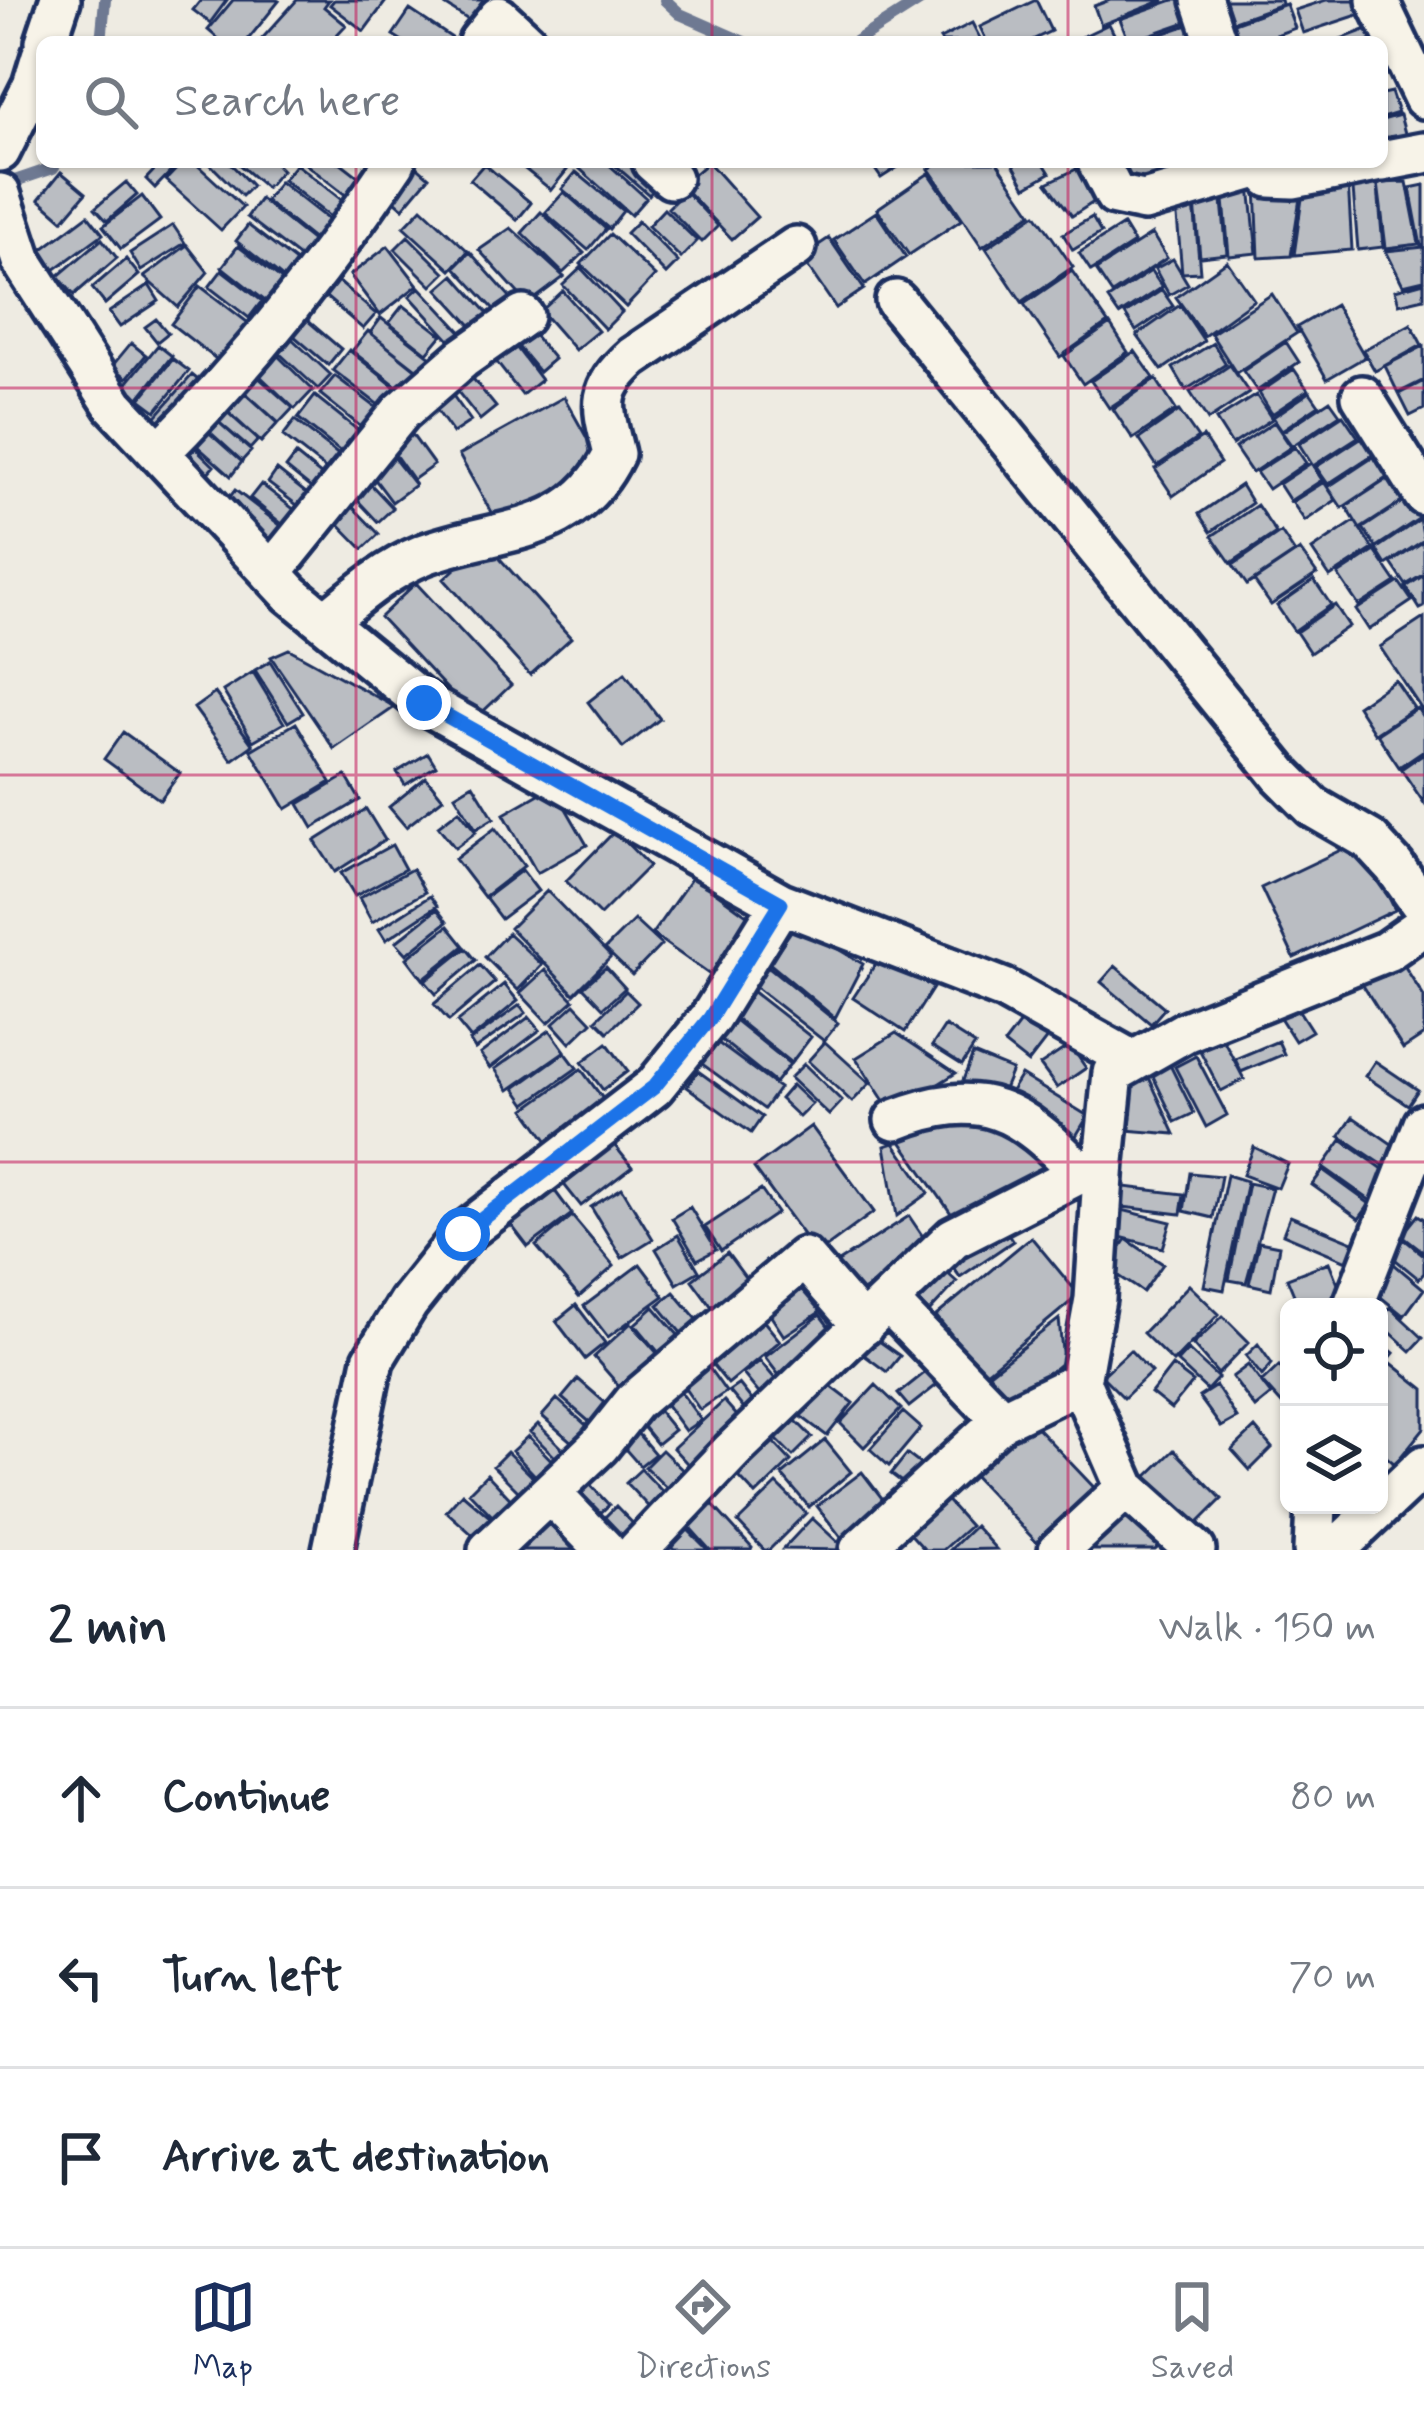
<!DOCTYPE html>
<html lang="en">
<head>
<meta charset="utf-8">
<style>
  body { margin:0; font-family:Mynerve,sans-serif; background:#f6f6f7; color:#1f2937 }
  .controls { position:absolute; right:36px; bottom:36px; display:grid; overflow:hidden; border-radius:18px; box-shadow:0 3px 9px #0004 }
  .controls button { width:108px; height:108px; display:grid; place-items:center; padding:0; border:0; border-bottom:3px solid #e0e1e3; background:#fff; color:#1f2937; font:60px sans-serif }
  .stop { position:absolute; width:36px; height:36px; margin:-27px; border:9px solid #1a73e8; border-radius:50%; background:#fff }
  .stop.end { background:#1a73e8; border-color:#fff; box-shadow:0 3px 12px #0008 }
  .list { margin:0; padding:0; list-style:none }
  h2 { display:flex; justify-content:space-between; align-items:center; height:156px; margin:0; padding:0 48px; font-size:51px }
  h2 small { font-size:39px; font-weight:400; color:#747a83 }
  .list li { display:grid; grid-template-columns:78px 1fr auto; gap:36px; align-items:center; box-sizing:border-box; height:180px; padding:0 48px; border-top:3px solid #e0e1e3 }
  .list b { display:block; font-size:45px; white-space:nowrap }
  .list em { font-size:39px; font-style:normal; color:#747a83 }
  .icon { flex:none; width:66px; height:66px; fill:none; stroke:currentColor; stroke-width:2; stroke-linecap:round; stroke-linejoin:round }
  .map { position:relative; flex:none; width:1424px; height:1550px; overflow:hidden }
  .search { position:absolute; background:#fff; box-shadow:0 3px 9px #0004; left:36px; right:36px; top:36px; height:132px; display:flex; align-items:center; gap:30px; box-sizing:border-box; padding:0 42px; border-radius:18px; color:#747a83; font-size:45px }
  .sheet { height:696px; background:#fff }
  nav { display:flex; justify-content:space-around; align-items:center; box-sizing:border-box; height:168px; border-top:3px solid #e0e1e3; background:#fff; font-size:33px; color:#747a83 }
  nav a { display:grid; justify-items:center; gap:6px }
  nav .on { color:#1b2f5e }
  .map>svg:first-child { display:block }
</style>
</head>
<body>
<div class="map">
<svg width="1424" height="1550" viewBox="0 0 1424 1550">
  <rect width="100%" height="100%" fill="#eeebe2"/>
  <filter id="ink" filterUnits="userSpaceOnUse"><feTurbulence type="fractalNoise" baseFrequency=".00833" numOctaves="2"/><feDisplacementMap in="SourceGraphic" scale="24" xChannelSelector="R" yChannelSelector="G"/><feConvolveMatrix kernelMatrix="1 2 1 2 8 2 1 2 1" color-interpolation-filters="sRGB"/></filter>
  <g filter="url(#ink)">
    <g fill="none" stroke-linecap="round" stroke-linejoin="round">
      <path stroke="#6e7992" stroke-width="12" d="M665,0L680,14L744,42
        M101,42L105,0
        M855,42L921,0
        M0,186L53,168L57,162"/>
    </g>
    <path fill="#babdc2" stroke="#1b2f5e" stroke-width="3" d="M201,0H227L210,23L193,10Z
      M233,0H277L279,1L246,42H222L208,30Z
      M297,0H329L324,7L346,25L330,42H259Z
      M334,0H387L364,31L330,5Z
      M437,0H484L470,21Z
      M1036,0L1051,31L1028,42H987L980,27Z
      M1110,0H1164L1101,25L1094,6Z
      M1173,0H1191L1198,18L1129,42L1120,19Z
      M1207,0H1281L1282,4L1217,27Z
      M1326,0H1360L1364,13L1303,33L1295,10Z
      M1286,4L1295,28L1257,42H1225L1220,28Z
      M410,10L458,42H404L393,35Z
      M1199,21L1206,42H1139Z
      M972,23L982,42H942L940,39Z
      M1109,24L1118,42H1071Z
      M1370,28L1375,42H1333Z
      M1391,92L1398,113L1382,118V94Z
      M1400,115L1406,137L1382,143V120Z
      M162,162L179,163L155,188L146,179Z
      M183,162H194L243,207L221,230L166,180Z
      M208,162H229L252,186L242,196Z
      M236,162H274L282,170L266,188Z
      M303,162H340L371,186L357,204Z
      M412,162L429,177L403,208L380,188Z
      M516,162H557L567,170L551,190Z
      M584,162H606L646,198L631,215L579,168Z
      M611,162H639L661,181L649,195Z
      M708,162L757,217L732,239L681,185Z
      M870,162H906L881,178Z
      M939,162H997L1032,213L982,247L929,169Z
      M1012,162H1043L1050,173L1026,187Z
      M1119,162H1171L1173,170L1127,186Z
      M296,164L352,208L339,224L283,180Z
      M484,164L531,203L517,220L470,180Z
      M1085,165L1100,198L1072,216L1047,183Z
      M61,172L86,193L63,220L39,199Z
      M576,172L623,211L609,229L562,189Z
      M929,173L961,220L909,255L877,209Z
      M1377,175L1383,247L1358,250L1352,177Z
      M1348,180L1352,250L1294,255L1304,184Z
      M126,182L137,195L107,221L95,208Z
      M280,182L335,225L320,245L265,201Z
      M1407,182L1419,244L1386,248L1378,183Z
      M1302,185L1291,256L1259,258L1256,186Z
      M1424,185V245L1421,246L1410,188Z
      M1250,186L1257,253L1229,256L1223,189Z
      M1221,190L1227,254L1200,257L1194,192Z
      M685,191L718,226L702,242L668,208Z
      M564,192L606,229L588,250L545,213Z
      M1193,192L1200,272L1182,273L1175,194Z
      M142,196L160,220L121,249L103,226Z
      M260,199L319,246L307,263L247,217Z
      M422,208L468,251L451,270L404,227Z
      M664,209L697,241L681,258L648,226Z
      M541,212L584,253L563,273L522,233Z
      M876,212L906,257L865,285L834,240Z
      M1036,214L1073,267L1022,302L986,248Z
      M88,215L103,234L50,273L36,254Z
      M1092,217L1101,233L1073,250L1063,234Z
      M638,221L678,262L666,274L626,233Z
      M173,225L185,243L141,271L130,253Z
      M248,225L306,270L293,286L236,241Z
      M1123,225L1134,243L1091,271L1079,253Z
      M511,228L564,277L528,304L479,250Z
      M610,234L655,276L626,307L581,264Z
      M1152,234L1167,258L1112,294L1096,270Z
      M408,236L445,273L432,286L395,249Z
      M829,238L864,289L836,308L801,257Z
      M102,239L117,258L74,295L58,276Z
      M187,245L208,272L178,307L144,277Z
      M238,246L291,287L274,308L222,267Z
      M388,246L418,285L380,315L350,275Z
      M1424,247V280L1403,285L1386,251Z
      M470,252L519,307L504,320L455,267Z
      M126,259L139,275L105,304L92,288Z
      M1173,259L1188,284L1169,295L1155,269Z
      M1227,261L1254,300L1204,336L1176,297Z
      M581,268L622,312L605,329L563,285Z
      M222,270L262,301L249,318L209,287Z
      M325,270L376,314L363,329L312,285Z
      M1072,271L1108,323L1060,357L1024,304Z
      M1151,271L1162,287L1119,315L1108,299Z
      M454,275L495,321L480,335L438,289Z
      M1424,282V298L1399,304L1395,290Z
      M149,285L159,301L120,327L109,312Z
      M200,286L255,328L225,366L171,324Z
      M420,287L467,338L457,348L410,296Z
      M1162,290L1173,306L1136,331L1125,314Z
      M563,291L598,331L575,350L541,311Z
      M1272,294L1297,333L1236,373L1211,334Z
      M403,305L442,335L427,353L389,323Z
      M1180,305L1204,341L1162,370L1137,335Z
      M1335,305L1365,357L1327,379L1297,327Z
      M300,314L341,349L328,365L287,330Z
      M381,318L431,357L420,372L370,333Z
      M156,319L168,333L157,342L145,327Z
      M525,324L554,359L539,372L510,337Z
      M1110,324L1128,352L1083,384L1064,356Z
      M1411,324L1422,345L1375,371L1363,350Z
      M368,331L423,375L407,394L352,351Z
      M507,335L541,380L522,395L487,350Z
      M290,337L331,375L318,389L277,351Z
      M1286,342L1299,362L1257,391L1243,371Z
      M131,343L146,355L127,378L112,366Z
      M1213,343L1226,364L1186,390L1173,368Z
      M158,345L172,356L137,400L123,388Z
      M1424,346V380L1398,393L1385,366Z
      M349,350L400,391L385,410L333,370Z
      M1135,351L1154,378L1109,408L1091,381Z
      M275,353L313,390L295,409L257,373Z
      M173,359L189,371L156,411L140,399Z
      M1230,365L1249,393L1208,420L1190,392Z
      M465,369L496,407L480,420L450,382Z
      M1294,369L1308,390L1272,414L1259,393Z
      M250,370L293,408L279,423L237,385Z
      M192,375L208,388L166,437L150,423Z
      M335,376L386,415L371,435L320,394Z
      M1156,379L1176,410L1133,439L1113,409Z
      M1424,381V409L1410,416L1399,394Z
      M449,390L471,421L453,433L431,402Z
      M243,391L278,423L261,442L226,410Z
      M1310,392L1319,405L1282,430L1273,417Z
      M1256,395L1272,419L1232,445L1216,420Z
      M315,396L369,439L352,461L298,418Z
      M564,397L602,465L497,523L459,455Z
      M1330,400L1340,414L1292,446L1282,432Z
      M217,403L258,440L250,449L208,413Z
      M1179,411L1198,438L1157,466L1139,439Z
      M207,412L251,451L242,461L199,422Z
      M1343,415L1358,437L1313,466L1299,444Z
      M295,420L350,464L338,479L283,436Z
      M197,422L242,462L231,476L186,436Z
      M1274,422L1291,447L1252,473L1235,448Z
      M405,425L434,465L413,480L384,439Z
      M183,436L214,466L205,476L174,447Z
      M1203,437L1220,463L1173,496L1155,469Z
      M1362,437L1374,454L1328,484L1316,467Z
      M1295,447L1306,463L1268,489L1256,472Z
      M386,448L415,485L392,502L364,465Z
      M1378,454L1391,475L1342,508L1328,487Z
      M296,455L327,480L317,493L286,468Z
      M1311,463L1322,480L1290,501L1279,484Z
      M277,470L316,501L306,512L268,483Z
      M1394,475L1408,498L1360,529L1346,506Z
      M363,476L393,508L378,522L348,490Z
      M1324,482L1336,500L1305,521L1292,502Z
      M261,484L304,517L293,533L250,498Z
      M1241,485L1252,503L1211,532L1199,514Z
      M235,490L289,532L274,552L220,510Z
      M1410,497L1423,516L1376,547L1363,528Z
      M346,500L379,534L363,549L331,516Z
      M1257,505L1276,533L1231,563L1212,536Z
      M1420,519L1424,540L1386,565L1376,549Z
      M1355,521L1373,549L1330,577L1312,550Z
      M1281,532L1295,553L1247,585L1233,565Z
      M1424,541V574L1406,585L1391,563Z
      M485,542L571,638L530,675L444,579Z
      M1300,550L1317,574L1271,605L1254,581Z
      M1375,551L1396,582L1359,606L1338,575Z
      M1424,575V607L1420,609L1406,587Z
      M1314,580L1331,605L1294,631L1277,606Z
      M1399,582L1412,601L1369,630L1356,610Z
      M416,583L511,685L475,719L380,617Z
      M1335,605L1349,626L1310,653L1296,632Z
      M1424,618V713L1380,647Z
      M289,649L395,707L334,749L271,657Z
      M270,661L303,713L288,722L255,670Z
      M253,672L284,723L253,741L223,691Z
      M625,673L660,719L623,748L588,702Z
      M1395,680L1414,708L1375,734L1357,706Z
      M215,693L253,745L232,760L194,708Z
      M1417,708L1424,719V750L1399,767L1377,734Z
      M296,723L331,782L286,809L251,750Z
      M123,732L180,773L160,800L104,759Z
      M428,753L436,766L405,785L397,772Z
      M1424,753V803L1401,769Z
      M346,776L360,800L313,828L299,804Z
      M426,777L443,798L406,827L389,807Z
      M473,784L494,818L476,829L455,795Z
      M553,786L587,845L537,873L504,814Z
      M366,809L385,840L335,872L315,841Z
      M459,810L476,832L455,848L438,826Z
      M495,828L524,866L484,897L455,859Z
      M615,831L649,866L600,915L566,881Z
      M1362,840L1395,910L1294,958L1261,888Z
      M392,845L405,869L355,896L341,873Z
      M412,869L425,892L372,922L359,898Z
      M522,870L538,891L501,919L485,898Z
      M693,876L751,918L710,975L652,934Z
      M547,891L611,957L574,994L510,928Z
      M430,896L437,906L386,940L379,929Z
      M437,909L447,922L407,954L396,942Z
      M634,920L661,945L632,975L605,949Z
      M796,924L863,964L835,1018L769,963Z
      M448,926L464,946L423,979L407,958Z
      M508,933L542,965L518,990L485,957Z
      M466,948L476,960L436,994L425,981Z
      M1395,951L1424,997V1035L1403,1049L1357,976Z
      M882,954L933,988L905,1032L853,998Z
      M764,963L838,1023L824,1041L749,982Z
      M480,965L495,982L449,1021L434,1004Z
      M1115,966L1165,1008L1151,1024L1101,982Z
      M606,967L625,988L603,1008L583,987Z
      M545,970L574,1000L548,1023L520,993Z
      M504,984L518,1001L471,1039L457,1022Z
      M743,984L811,1037L791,1063L724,1009Z
      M626,991L638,1003L608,1032L596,1020Z
      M575,1004L592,1022L570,1043L553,1024Z
      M520,1005L526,1013L475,1049L470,1041Z
      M1296,1006L1312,1031L1295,1041L1279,1016Z
      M1029,1011L1054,1029L1028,1063L1004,1044Z
      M726,1013L790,1064L775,1083L711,1032Z
      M529,1017L540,1030L490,1068L480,1054Z
      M945,1026L975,1045L962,1065L932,1046Z
      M550,1030L565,1051L509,1090L495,1069Z
      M896,1033L956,1073L892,1113L856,1058Z
      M1220,1033L1244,1079L1221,1091L1197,1045Z
      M1278,1041L1284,1054L1241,1072L1235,1059Z
      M825,1042L870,1083L852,1102L808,1061Z
      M607,1043L628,1071L603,1090L582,1062Z
      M718,1043L779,1088L764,1109L702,1064Z
      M1070,1045L1086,1068L1057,1088L1040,1065Z
      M565,1052L577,1068L526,1104L515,1088Z
      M973,1054L1012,1070L1000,1099L962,1083Z
      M1196,1056L1227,1115L1206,1127L1175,1067Z
      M1167,1059L1194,1113L1175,1122L1149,1068Z
      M1375,1061L1418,1090L1408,1105L1365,1076Z
      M804,1064L842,1101L829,1115L790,1078Z
      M581,1069L612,1111L555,1151L525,1109Z
      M698,1071L762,1117L751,1133L687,1087Z
      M1146,1071L1175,1134L1113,1129L1124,1084Z
      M1021,1075L1088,1116L1073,1141L1006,1099Z
      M792,1085L812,1104L799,1117L780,1099Z
      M963,1110L1030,1134L1059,1168L955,1219L896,1134Z
      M1353,1117L1402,1151L1389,1169L1340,1136Z
      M811,1126L874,1212L817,1254L754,1168Z
      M604,1132L632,1167L581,1206L554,1172Z
      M1342,1140L1390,1174L1371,1201L1323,1167Z
      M894,1143L929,1193L897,1216L885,1146Z
      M1254,1147L1288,1164L1278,1188L1243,1175Z
      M1323,1170L1370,1204L1359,1219L1312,1185Z
      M1190,1173L1221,1176L1213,1218L1184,1211Z
      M1227,1175L1247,1181L1224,1290L1204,1286Z
      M549,1183L572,1214L528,1247L505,1217Z
      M1248,1183L1272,1188L1246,1283L1229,1280Z
      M1108,1185L1184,1194L1181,1214L1106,1205Z
      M622,1188L653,1239L622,1258L591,1207Z
      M761,1190L777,1213L721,1251L705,1227Z
      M690,1207L716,1250L697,1260L672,1218Z
      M1118,1209L1171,1222L1163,1248L1112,1235Z
      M1418,1215L1424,1219V1252L1402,1235Z
      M572,1216L614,1266L579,1297L536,1246Z
      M909,1216L930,1247L853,1297L832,1266Z
      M1290,1216L1356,1243L1349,1262L1283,1234Z
      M1000,1222L1013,1241L960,1277L946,1258Z
      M678,1235L699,1271L677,1284L656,1249Z
      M1031,1237L1079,1295L984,1374L936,1316Z
      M1126,1239L1163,1264L1143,1292L1107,1268Z
      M1404,1239L1424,1255V1273L1419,1279L1391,1256Z
      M1259,1242L1279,1246L1271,1289L1249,1284Z
      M727,1253L756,1292L720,1318L692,1280Z
      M1388,1259L1424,1289L1404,1316L1366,1285Z
      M935,1262L957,1282L929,1312L908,1292Z
      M1329,1262L1344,1299L1324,1307H1299L1287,1278Z
      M640,1264L664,1296L608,1337L584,1306Z
      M801,1275L823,1310L784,1336L761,1301Z
      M1189,1285L1219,1314L1173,1362L1143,1333Z
      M674,1292L702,1325L686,1339L658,1305Z
      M576,1305L605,1343L585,1359L556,1321Z
      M654,1307L685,1343L665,1360L635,1324Z
      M1390,1307L1423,1338L1411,1351L1379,1322Z
      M753,1308L780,1341L728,1384L701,1351Z
      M820,1315L840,1341L785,1383L765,1357Z
      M1223,1316L1249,1342L1218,1374L1193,1345Z
      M1059,1319L1063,1362L1011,1405L988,1374Z
      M631,1323L665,1362L627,1395L594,1357Z
      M872,1336L900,1356L887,1372L860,1352Z
      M1379,1341L1394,1353L1379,1371Z
      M1258,1344L1272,1364L1262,1376L1246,1356Z
      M1130,1350L1151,1372L1124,1398L1102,1376Z
      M1188,1350L1218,1378L1207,1390L1177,1362Z
      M702,1358L726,1392L700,1410L676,1376Z
      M760,1361L787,1393L770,1407L743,1374Z
      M1390,1362L1424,1389V1428L1395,1464L1379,1451V1376Z
      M937,1363L947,1377L909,1407L898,1394Z
      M1248,1365L1271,1395L1255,1408L1232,1377Z
      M1172,1366L1193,1382L1171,1409L1151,1393Z
      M1279,1366L1289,1378V1412L1262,1382Z
      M578,1379L617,1413L601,1432L562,1398Z
      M824,1381L853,1403L827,1436L799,1415Z
      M674,1383L701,1420L685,1431L658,1394Z
      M739,1384L762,1413L754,1421L729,1391Z
      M876,1385L901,1409L864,1447L840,1423Z
      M1216,1386L1237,1418L1221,1427L1199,1397Z
      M648,1398L674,1430L657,1444L631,1412Z
      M557,1399L597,1435L582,1451L542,1416Z
      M724,1401L747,1427L696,1473L673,1448Z
      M786,1411L812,1437L793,1456L767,1430Z
      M903,1412L921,1428L889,1466L870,1449Z
      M1029,1419L1104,1498L1044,1550L971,1473Z
      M627,1421L655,1454L640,1466L612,1434Z
      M538,1424L571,1457L563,1465L530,1432Z
      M1255,1428L1272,1448L1250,1470L1232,1450Z
      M761,1429L791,1461L756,1495L726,1463Z
      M528,1436L563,1472L547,1488L512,1451Z
      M825,1440L851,1472L809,1507L782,1475Z
      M662,1450L696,1483L679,1500L645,1467Z
      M1174,1450L1222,1499L1192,1529L1143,1480Z
      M507,1452L540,1484L526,1499L493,1466Z
      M907,1454L924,1467L908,1487L891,1474Z
      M641,1469L675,1505L660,1519L626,1483Z
      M862,1472L888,1506L843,1540L817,1506Z
      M487,1474L519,1508L501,1525L469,1492Z
      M585,1479L609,1505L593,1520L569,1494Z
      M777,1484L806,1513L769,1550H764L738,1522Z
      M700,1491L752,1548L751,1550H710L677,1513Z
      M462,1493L499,1525L483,1544L446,1511Z
      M941,1494L970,1526L943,1550H925L905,1528Z
      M1129,1504L1162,1544L1155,1550H1093L1085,1540Z
      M616,1506L646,1537L633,1550L596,1526Z
      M543,1507L584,1550H517Z
      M812,1518L846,1550L783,1549Z
      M975,1526L996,1549L950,1550Z
      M686,1528L708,1550H674L669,1545Z"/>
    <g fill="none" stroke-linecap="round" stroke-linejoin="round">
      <defs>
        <path id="minor" d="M1202,0L1216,42
          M1377,0L1424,98
          M46,42L60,0
          M479,42L499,17L526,42
          M0,151L33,85L42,56
          M1382,161L1424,153
          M653,162L671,178
          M1098,162L1115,195L1144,201L1260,167
          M1258,162L1270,177L1293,178L1376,162
          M0,194L22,261L114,405L291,594L424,703L781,903L1004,989L1133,1061
          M896,301L1281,775L1313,807L1370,840L1394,866L1424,908
          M1362,396L1424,495
          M159,453C248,364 325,267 395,162
          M271,573L401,412L463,358L523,316
          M325,622C356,596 387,569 425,554C501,526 573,538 614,454C603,408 594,392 633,357L796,247
          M895,1120C982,1086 1020,1109 1080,1173
          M888,1302L1002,1420
          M1353,1307L1424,1124
          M1126,1488L1195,1550
          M551,1494L605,1550
          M333,1550L373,1360L408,1303L463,1234L654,1087L710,1018L781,903
          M489,1550L599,1446L634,1402L804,1258L863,1326
          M638,1550L732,1451L953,1238L1104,1161L1113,1073L1185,1032L1387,951L1424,925
          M860,1550L1002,1420L1080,1382
          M1059,1550L1126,1488L1080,1382L1095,1299L1104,1161
          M1314,1550L1316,1505
          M1335,1550L1424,1466"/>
      </defs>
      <use href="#minor" stroke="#1b2f5e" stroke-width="48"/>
      <use href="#minor" stroke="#f7f3e8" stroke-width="39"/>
    </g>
  </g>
  <g fill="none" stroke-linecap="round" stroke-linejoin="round" filter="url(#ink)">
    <path stroke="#1a73e8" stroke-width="15" d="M424,703L781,903L710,1018L654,1087L463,1234"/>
  </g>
  <path fill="none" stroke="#c2185b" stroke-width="3" stroke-opacity="0.55" d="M356,0V42M712,0V42M1068,0V42M356,162V1550M712,162V1550M1068,162V1550M0,388H1424M0,775H1424M0,1162H1424"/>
</svg>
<div class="controls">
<button><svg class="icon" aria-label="locate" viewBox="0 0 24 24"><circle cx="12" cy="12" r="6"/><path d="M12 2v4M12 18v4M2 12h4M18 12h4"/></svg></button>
<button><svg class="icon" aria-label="layers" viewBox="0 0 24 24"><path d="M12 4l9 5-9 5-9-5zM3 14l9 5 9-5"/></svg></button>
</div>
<div class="stop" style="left:463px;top:1234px"></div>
<div class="stop end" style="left:424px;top:703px"></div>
<div class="search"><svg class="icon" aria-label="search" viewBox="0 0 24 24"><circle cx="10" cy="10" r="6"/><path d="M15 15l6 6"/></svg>Search here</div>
</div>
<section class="sheet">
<h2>2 min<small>Walk · 150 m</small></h2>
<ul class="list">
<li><svg class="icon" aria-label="ahead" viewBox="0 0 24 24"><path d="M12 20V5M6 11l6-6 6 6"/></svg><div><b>Continue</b></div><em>80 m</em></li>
<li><svg class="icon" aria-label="left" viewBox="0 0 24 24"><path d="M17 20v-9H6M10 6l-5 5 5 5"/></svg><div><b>Turn left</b></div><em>70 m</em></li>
<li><svg class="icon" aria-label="arrive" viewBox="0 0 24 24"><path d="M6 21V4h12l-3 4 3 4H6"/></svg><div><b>Arrive at destination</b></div></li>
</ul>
</section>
<nav>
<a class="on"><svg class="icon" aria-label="map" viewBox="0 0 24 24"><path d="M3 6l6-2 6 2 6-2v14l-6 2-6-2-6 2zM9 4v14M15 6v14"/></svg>Map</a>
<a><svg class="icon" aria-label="directions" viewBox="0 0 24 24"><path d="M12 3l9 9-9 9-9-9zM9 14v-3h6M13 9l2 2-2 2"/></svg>Directions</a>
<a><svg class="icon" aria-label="saved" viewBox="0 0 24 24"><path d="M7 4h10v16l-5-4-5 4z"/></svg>Saved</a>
</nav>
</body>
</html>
